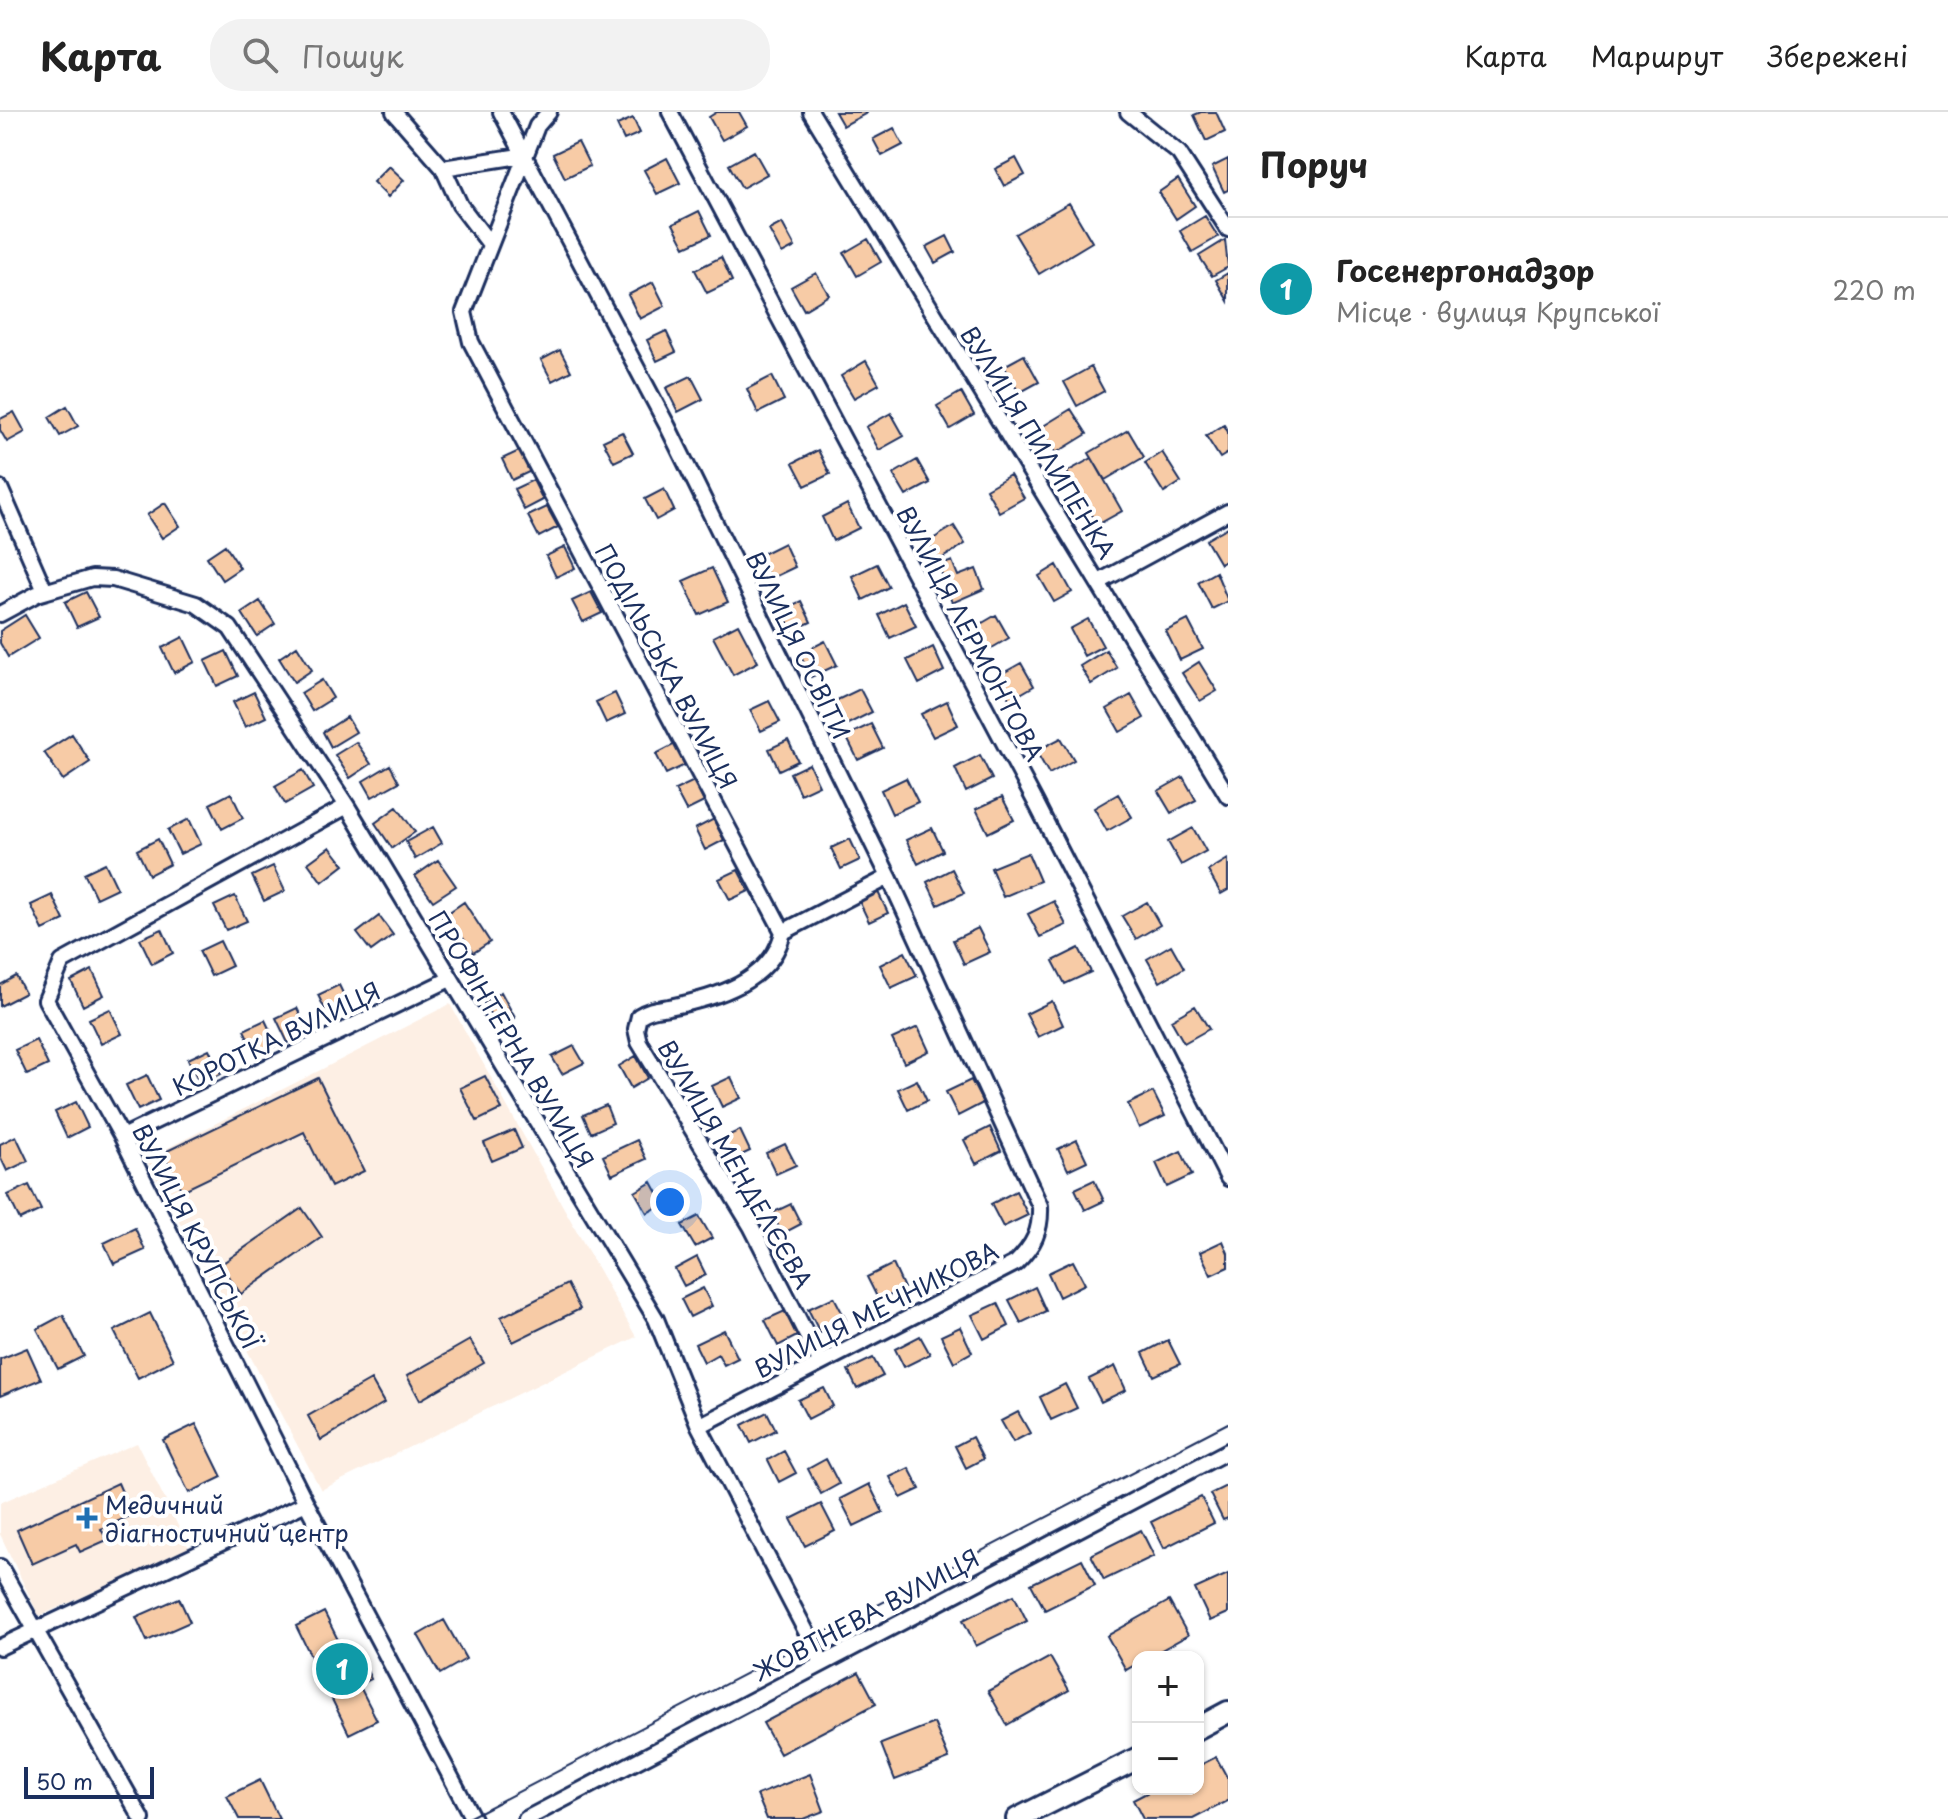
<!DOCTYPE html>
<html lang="uk">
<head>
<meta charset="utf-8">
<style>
  body { margin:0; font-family:"Playpen Sans",sans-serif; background:#f2f2f2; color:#222 }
  .controls { position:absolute; right:24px; bottom:24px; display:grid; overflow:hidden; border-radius:16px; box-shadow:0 2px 6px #0004 }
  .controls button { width:72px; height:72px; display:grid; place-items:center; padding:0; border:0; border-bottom:2px solid #e0e0e0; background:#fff; color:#222; font:40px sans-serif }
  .scale { position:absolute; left:24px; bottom:20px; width:130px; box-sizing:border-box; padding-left:8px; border:4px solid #1b2f5e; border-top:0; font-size:22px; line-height:28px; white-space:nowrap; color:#1b2f5e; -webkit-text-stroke:6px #fff; paint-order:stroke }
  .you { position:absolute; left:670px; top:1090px; width:28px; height:28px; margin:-20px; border:6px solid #fff; border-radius:50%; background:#1a73e8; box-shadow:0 0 0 12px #1a73e833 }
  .badge { display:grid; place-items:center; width:52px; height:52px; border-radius:50%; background:#b45309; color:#fff; font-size:26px; font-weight:700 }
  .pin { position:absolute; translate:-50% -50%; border:4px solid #fff; box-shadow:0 2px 8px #0006 }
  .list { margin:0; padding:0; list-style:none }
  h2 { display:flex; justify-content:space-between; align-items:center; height:104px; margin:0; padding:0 32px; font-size:34px }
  h2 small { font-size:26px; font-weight:400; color:#767676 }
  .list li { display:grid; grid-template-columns:52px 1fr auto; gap:24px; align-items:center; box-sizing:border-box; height:144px; padding:0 32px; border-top:2px solid #e0e0e0 }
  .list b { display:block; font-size:30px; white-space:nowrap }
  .list p { margin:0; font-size:26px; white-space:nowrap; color:#767676 }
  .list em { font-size:26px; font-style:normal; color:#767676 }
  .icon { flex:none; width:44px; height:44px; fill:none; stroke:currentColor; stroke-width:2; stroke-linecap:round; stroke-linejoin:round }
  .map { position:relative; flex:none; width:1228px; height:1707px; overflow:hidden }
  header { display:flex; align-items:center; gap:48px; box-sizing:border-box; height:112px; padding:0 40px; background:#fff; border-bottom:2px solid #e0e0e0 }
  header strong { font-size:38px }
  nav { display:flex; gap:44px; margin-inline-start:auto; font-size:28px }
  .search { width:560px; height:72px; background:#f2f2f2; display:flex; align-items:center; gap:20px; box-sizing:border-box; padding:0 28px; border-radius:32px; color:#767676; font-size:30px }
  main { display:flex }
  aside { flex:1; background:#fff }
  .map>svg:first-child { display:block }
</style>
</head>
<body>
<header>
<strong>Карта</strong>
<div class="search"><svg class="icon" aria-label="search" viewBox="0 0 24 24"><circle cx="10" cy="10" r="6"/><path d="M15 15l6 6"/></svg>Пошук</div>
<nav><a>Карта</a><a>Маршрут</a><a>Збережені</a></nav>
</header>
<main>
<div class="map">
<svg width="1228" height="1707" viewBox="0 0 1228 1707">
  <rect width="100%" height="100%" fill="#fff"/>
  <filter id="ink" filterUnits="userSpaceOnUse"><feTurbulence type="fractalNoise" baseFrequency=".0125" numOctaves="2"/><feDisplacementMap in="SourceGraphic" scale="16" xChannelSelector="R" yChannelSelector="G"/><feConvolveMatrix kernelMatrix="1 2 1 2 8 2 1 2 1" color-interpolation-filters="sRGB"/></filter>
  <g filter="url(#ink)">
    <path fill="#fdefe4" d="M450,892L636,1225L321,1378L146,1047Z
      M137,1331L190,1438L39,1504L0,1422V1391Z"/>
    <path fill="#f7cba6" stroke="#1b2f5e" stroke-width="2" d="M717,0H739L747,14L722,28L709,5Z
      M835,0H867V1L843,14Z
      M1201,0H1216L1225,20L1206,29L1194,3Z
      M633,6L640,21L624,28L617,13Z
      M894,16L903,33L882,44L873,27Z
      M578,30L590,54L565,66L553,42Z
      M754,39L767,62L742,76L729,53Z
      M667,46L680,71L657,82L644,58Z
      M1016,46L1025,63L1004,74L995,57Z
      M1228,47V78L1224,80L1212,55Z
      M389,54L404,68L388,85L373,70Z
      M1178,67L1195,94L1176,107L1159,80Z
      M1069,91L1092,130L1039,162L1015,122Z
      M699,99L711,123L685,135L673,112Z
      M1205,104L1218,125L1192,140L1180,119Z
      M782,111L795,135L782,142L769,118Z
      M947,124L955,140L935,151L926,135Z
      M868,127L881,150L857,164L844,141Z
      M1225,128L1228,155L1212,164L1199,144Z
      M721,145L732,169L707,181L695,158Z
      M816,161L829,183L804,198L791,175Z
      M1228,161V189L1216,168Z
      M653,170L665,194L640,207L628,183Z
      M666,219L676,240L657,249L647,228Z
      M560,238L571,259L552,269L541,248Z
      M1024,243L1039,270L1019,281L1004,254Z
      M866,249L879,272L854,286L841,264Z
      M1091,255L1104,279L1077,294L1064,270Z
      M691,264L703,287L678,300L666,276Z
      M772,264L784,288L758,301L747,277Z
      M961,280L974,303L950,317L937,294Z
      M67,294L78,314L60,324L49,305Z
      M1071,297L1087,322L1056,341L1040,316Z
      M14,300L25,320L7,330L0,318V307Z
      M891,301L904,324L879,338L866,315Z
      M1224,313L1228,320V341L1220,346L1206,324Z
      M1128,318L1144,345L1105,368L1089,341Z
      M622,320L633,341L614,350L603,329Z
      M521,338L531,359L512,368L502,347Z
      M818,338L830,362L805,374L793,351Z
      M1162,340L1181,370L1164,381L1145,351Z
      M1092,346L1122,399L1097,413L1067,360Z
      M917,348L930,371L906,384L893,362Z
      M1010,363L1024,386L999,400L986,377Z
      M533,368L543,388L524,398L514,377Z
      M664,377L674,398L656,408L645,387Z
      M165,391L180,414L162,426L147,403Z
      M847,392L859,416L833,429L822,405Z
      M547,395L558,415L539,425L528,404Z
      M954,414L965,432L939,448L928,430Z
      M1228,415V448L1220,452L1206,428Z
      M784,431L795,455L770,467L758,444Z
      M225,433L240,456L222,468L207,445Z
      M565,435L575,456L556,465L546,444Z
      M952,449L958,464L976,457L984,477L952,491L939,454Z
      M877,452L889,475L863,488L852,464Z
      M1057,453L1072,480L1054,490L1039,464Z
      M712,456L728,490L699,503L683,469Z
      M1216,460L1228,489L1212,497L1198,470Z
      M86,480L99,505L77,515L65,490Z
      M591,480L602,501L583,510L572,489Z
      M260,489L275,512L257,524L242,501Z
      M801,489L811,510L792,519L782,498Z
      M904,490L916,514L890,526L879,503Z
      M25,503L39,526L8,545L0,531V519Z
      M996,503L1009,526L985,540L972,517Z
      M1088,507L1103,534L1084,544L1070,517Z
      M1188,508L1203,537L1180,548L1166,519Z
      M738,512L758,550L733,563L713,525Z
      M183,525L195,550L174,561L162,536Z
      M825,529L837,553L811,565L800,542Z
      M297,534L312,558L294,570L279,546Z
      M933,535L944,559L919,572L907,548Z
      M1106,538L1117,556L1091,572L1080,554Z
      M226,539L238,564L217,574L205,549Z
      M1199,550L1217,579L1200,589L1182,561Z
      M1021,551L1034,574L1010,588L996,565Z
      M322,568L333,586L312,599L301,581Z
      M860,577L872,600L846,613L835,589Z
      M254,580L266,605L245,615L233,590Z
      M615,581L625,602L606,611L596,590Z
      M1131,583L1144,606L1120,620L1107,597Z
      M769,589L780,610L761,619L750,598Z
      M947,589L958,613L933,625L921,602Z
      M347,605L356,620L331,635L323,620Z
      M871,612L883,636L858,648L846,624Z
      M72,622L90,650L63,668L44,640Z
      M1061,626L1074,648L1049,662L1036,639Z
      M788,628L798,649L779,658L769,637Z
      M356,630L371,652L350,666L335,643Z
      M675,632L685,653L666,662L656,642Z
      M980,643L992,667L966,680L955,656Z
      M809,652L819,673L800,682L790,661Z
      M390,653L399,670L372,685L363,669Z
      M303,658L313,676L285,692L275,674Z
      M1183,665L1196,688L1171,701L1158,679Z
      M906,666L918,690L892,702L881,678Z
      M694,669L704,690L686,699L675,678Z
      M231,681L243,706L222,717L210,692Z
      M1118,682L1132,705L1107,719L1094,696Z
      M1002,685L1014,708L988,721L976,697Z
      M397,695L415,720L392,736L375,711Z
      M189,707L201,732L180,742L168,718Z
      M714,707L724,728L705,738L695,717Z
      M433,715L442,731L415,747L406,730Z
      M932,716L943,739L918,752L906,728Z
      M1193,716L1206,739L1181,753L1168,730Z
      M158,727L170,752L149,763L137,738Z
      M850,727L860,748L841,757L831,736Z
      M330,735L344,753L322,770L308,751Z
      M1028,741L1040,769L1003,785L991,756Z
      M1228,747V778L1221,782L1208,759Z
      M438,748L456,774L433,789L415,764Z
      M105,751L117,776L96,786L84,761Z
      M273,754L285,779L264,789L252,764Z
      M952,757L964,781L938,793L927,770Z
      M738,758L749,779L730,788L719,767Z
      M878,780L888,801L869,810L859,789Z
      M52,783L64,808L43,818L31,793Z
      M235,784L247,809L226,818L214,794Z
      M1054,789L1066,813L1040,825L1028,802Z
      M464,790L490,830L473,841L463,826H455L442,805Z
      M1147,790L1160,813L1136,827L1122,804Z
      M379,804L393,823L371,839L357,821Z
      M978,816L990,840L964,852L953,828Z
      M162,817L173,841L152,852L140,827Z
      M220,829L232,854L211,864L199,839Z
      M1171,833L1184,856L1160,870L1147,847Z
      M1079,836L1091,860L1065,872L1053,849Z
      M905,840L917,864L891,876L880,853Z
      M92,858L104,883L83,894L71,869Z
      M16,864L25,881L0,894V873Z
      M339,873L351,898L330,908L318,883Z
      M501,880L515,906L498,916L484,891Z
      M1052,889L1063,913L1038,925L1026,902Z
      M1195,894L1209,917L1184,931L1171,908Z
      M297,896L309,921L288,931L276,906Z
      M110,897L122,922L101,932L89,907Z
      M265,908L277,933L256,943L244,918Z
      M918,915L929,939L904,951L892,927Z
      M36,928L48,953L27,963L15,938Z
      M574,934L584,951L562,962L552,945Z
      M209,937L221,962L200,972L188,947Z
      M636,944L648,966L631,976L619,954Z
      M147,963L159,988L138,998L126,973Z
      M485,964L502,997L477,1009L460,976Z
      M731,965L741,986L722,995L712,974Z
      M318,966L364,1059L331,1075L304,1020L182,1079L163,1041Z
      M917,968L927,989L908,998L898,977Z
      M971,968L983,991L958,1004L946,980Z
      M1153,980L1165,1004L1139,1016L1128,992Z
      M76,990L88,1015L67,1026L55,1000Z
      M606,993L613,1011L591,1021L583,1003Z
      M990,1015L1001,1039L976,1052L964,1028Z
      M514,1018L522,1036L492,1049L484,1031Z
      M740,1018L750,1039L731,1048L721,1027Z
      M16,1024L28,1049L7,1059L0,1044V1032Z
      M637,1028L646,1047L612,1063L603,1044Z
      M1077,1028L1087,1049L1068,1058L1058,1037Z
      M785,1032L796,1053L776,1062L766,1041Z
      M1181,1039L1192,1063L1167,1075L1156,1051Z
      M1094,1068L1104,1089L1085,1098L1075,1077Z
      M652,1070L664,1092L647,1101L635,1080Z
      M29,1073L41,1098L20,1108L8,1083Z
      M1016,1079L1028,1103L1003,1115L991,1092Z
      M791,1092L801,1112L782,1122L772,1101Z
      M302,1096L322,1125L241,1182L220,1153Z
      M699,1104L712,1126L695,1135L682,1113Z
      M135,1116L145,1138L114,1152L104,1131Z
      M1223,1129L1228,1141V1155L1211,1163L1200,1140Z
      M697,1145L706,1163L684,1174L675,1157Z
      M1073,1149L1085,1172L1059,1185L1048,1161Z
      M893,1152L904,1176L879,1189L867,1165Z
      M567,1172L580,1197L513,1230L501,1205Z
      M1035,1175L1046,1199L1021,1211L1009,1188Z
      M703,1176L712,1194L690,1205L681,1187Z
      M834,1185L846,1208L820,1221L808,1197Z
      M998,1191L1009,1214L984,1227L972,1203Z
      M785,1199L797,1224L778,1234L765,1208Z
      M150,1201L173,1248L138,1266L114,1219Z
      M63,1203L84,1244L58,1257L37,1217Z
      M960,1215L972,1240L954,1250L941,1224Z
      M724,1218L738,1246L724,1253L718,1242L704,1250L695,1232Z
      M920,1224L930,1242L904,1255L895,1237Z
      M470,1228L484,1251L420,1288L407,1264Z
      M1168,1228L1180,1252L1154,1264L1143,1241Z
      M27,1236L41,1267L0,1284V1247Z
      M873,1246L883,1264L857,1277L848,1258Z
      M1115,1254L1126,1278L1101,1290L1089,1267Z
      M371,1268L384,1291L321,1328L308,1304Z
      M1065,1272L1077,1296L1051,1308L1040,1285Z
      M824,1276L833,1294L808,1307L798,1288Z
      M767,1300L776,1318L751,1331L742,1313Z
      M1018,1300L1030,1321L1013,1330L1001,1309Z
      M196,1312L222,1365L189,1381L163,1328Z
      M972,1325L983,1347L966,1356L955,1334Z
      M784,1339L796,1361L779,1370L768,1348Z
      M826,1347L839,1372L821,1382L808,1357Z
      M909,1356L920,1377L901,1386L890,1365Z
      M118,1371L132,1403L101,1417L107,1428L80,1440L76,1432L32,1452L17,1418Z
      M869,1372L883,1400L854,1414L840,1387Z
      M1228,1373V1406L1223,1408L1210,1382Z
      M1201,1385L1214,1411L1164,1436L1151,1410Z
      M821,1392L835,1419L805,1434L791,1407Z
      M1141,1418L1154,1444L1104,1468L1091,1443Z
      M1082,1447L1095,1473L1045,1498L1031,1472Z
      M1228,1462V1501L1210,1509L1195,1477Z
      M1014,1483L1027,1509L976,1534L963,1508Z
      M179,1486L190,1510L147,1529L136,1505Z
      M1169,1489L1188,1523L1149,1545H1138V1551L1126,1558L1107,1524Z
      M324,1500L348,1548L359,1542L371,1567L359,1573L377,1608L349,1622L296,1514Z
      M444,1508L466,1547L440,1562L418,1523Z
      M1050,1545L1069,1578L1007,1613L988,1579Z
      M859,1560L876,1592L780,1642L763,1611Z
      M934,1611L949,1647L895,1668L881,1632Z
      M1216,1645L1228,1667V1689L1193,1707H1143L1133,1688L1154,1677H1198V1654Z
      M810,1662L824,1699L803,1707H767L757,1683Z
      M260,1668L279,1707H239L227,1684Z"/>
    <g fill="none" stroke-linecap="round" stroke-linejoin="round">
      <defs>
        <path id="minor" d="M394,0L443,56L460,93L489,131
          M501,0L668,315L889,765L1040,1094C1041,1119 1034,1133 1016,1151L699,1314
          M549,0L537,14L464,200L471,230L783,820L889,765
          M670,0L1036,691L1228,1066
          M811,0L1228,684
          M1128,0L1179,41L1228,117
          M443,56L526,43
          M0,376L45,479
          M1099,470L1228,400
          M0,502L37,482L92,466L113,467L196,492L230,516L347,694L656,1207L699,1314L822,1550
          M347,694L62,850L46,888L122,1025L306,1391L473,1707
          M783,820C772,870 715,886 669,895C657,897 650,897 639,904L636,917L639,930L751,1114L821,1251
          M122,1025L450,867
          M0,1455L142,1707
          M0,1535L306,1391
          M526,1707L1228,1339"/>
        <path id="secondary" d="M1198,1616L1228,1600
          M1017,1707L1138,1646"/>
      </defs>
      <use href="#minor" stroke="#1b2f5e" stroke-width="20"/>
      <use href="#secondary" stroke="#1b2f5e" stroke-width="26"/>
      <use href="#minor" stroke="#fff" stroke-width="14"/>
      <use href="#secondary" stroke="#fff" stroke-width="20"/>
      <path stroke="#1b2f5e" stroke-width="2" d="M466,1707L1228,1311"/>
    </g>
  </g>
  <path fill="#1f6fb2" stroke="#fff" stroke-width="3" d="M83 1394h8v8h8v8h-8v8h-8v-8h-8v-8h8z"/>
  <g text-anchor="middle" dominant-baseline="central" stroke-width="8" stroke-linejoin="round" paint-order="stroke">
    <g font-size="24" fill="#1b2f5e" stroke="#fff">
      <text transform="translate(1039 330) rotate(58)">ВУЛИЦЯ ПИЛИПЕНКА</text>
      <text transform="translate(971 521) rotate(62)">ВУЛИЦЯ ЛЕРМОНТОВА</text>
      <text transform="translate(799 533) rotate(64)">ВУЛИЦЯ ОСВІТИ</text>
      <text transform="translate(667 554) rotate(62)">ПОДІЛЬСЬКА ВУЛИЦЯ</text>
      <text transform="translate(276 926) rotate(-26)">КОРОТКА ВУЛИЦЯ</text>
      <text transform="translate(512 927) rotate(59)">ПРОФІНТЕРНА ВУЛИЦЯ</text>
      <text transform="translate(736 1052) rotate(60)">ВУЛИЦЯ МЕНДЕЛЄЄВА</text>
      <text transform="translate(197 1124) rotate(63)">ВУЛИЦЯ КРУПСЬКОЇ</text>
      <text transform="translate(876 1197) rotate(-27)">ВУЛИЦЯ МЕЧНИКОВА</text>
      <text transform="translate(866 1502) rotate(-28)">ЖОВТНЕВА ВУЛИЦЯ</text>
    </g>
    <g font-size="24" fill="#1b2f5e" stroke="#fff" text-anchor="start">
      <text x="105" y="1392">Медичний<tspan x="105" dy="28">діагностичний центр</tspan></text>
    </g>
  </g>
</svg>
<div class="controls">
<button>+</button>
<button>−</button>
</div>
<div class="scale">50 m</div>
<div class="you"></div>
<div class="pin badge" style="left:342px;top:1557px;background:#0f9aa8">1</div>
</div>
<aside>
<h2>Поруч<small></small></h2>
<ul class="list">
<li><span class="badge" style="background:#0f9aa8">1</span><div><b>Госенергонадзор</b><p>Місце · вулиця Крупської</p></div><em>220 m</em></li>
</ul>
</aside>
</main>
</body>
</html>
